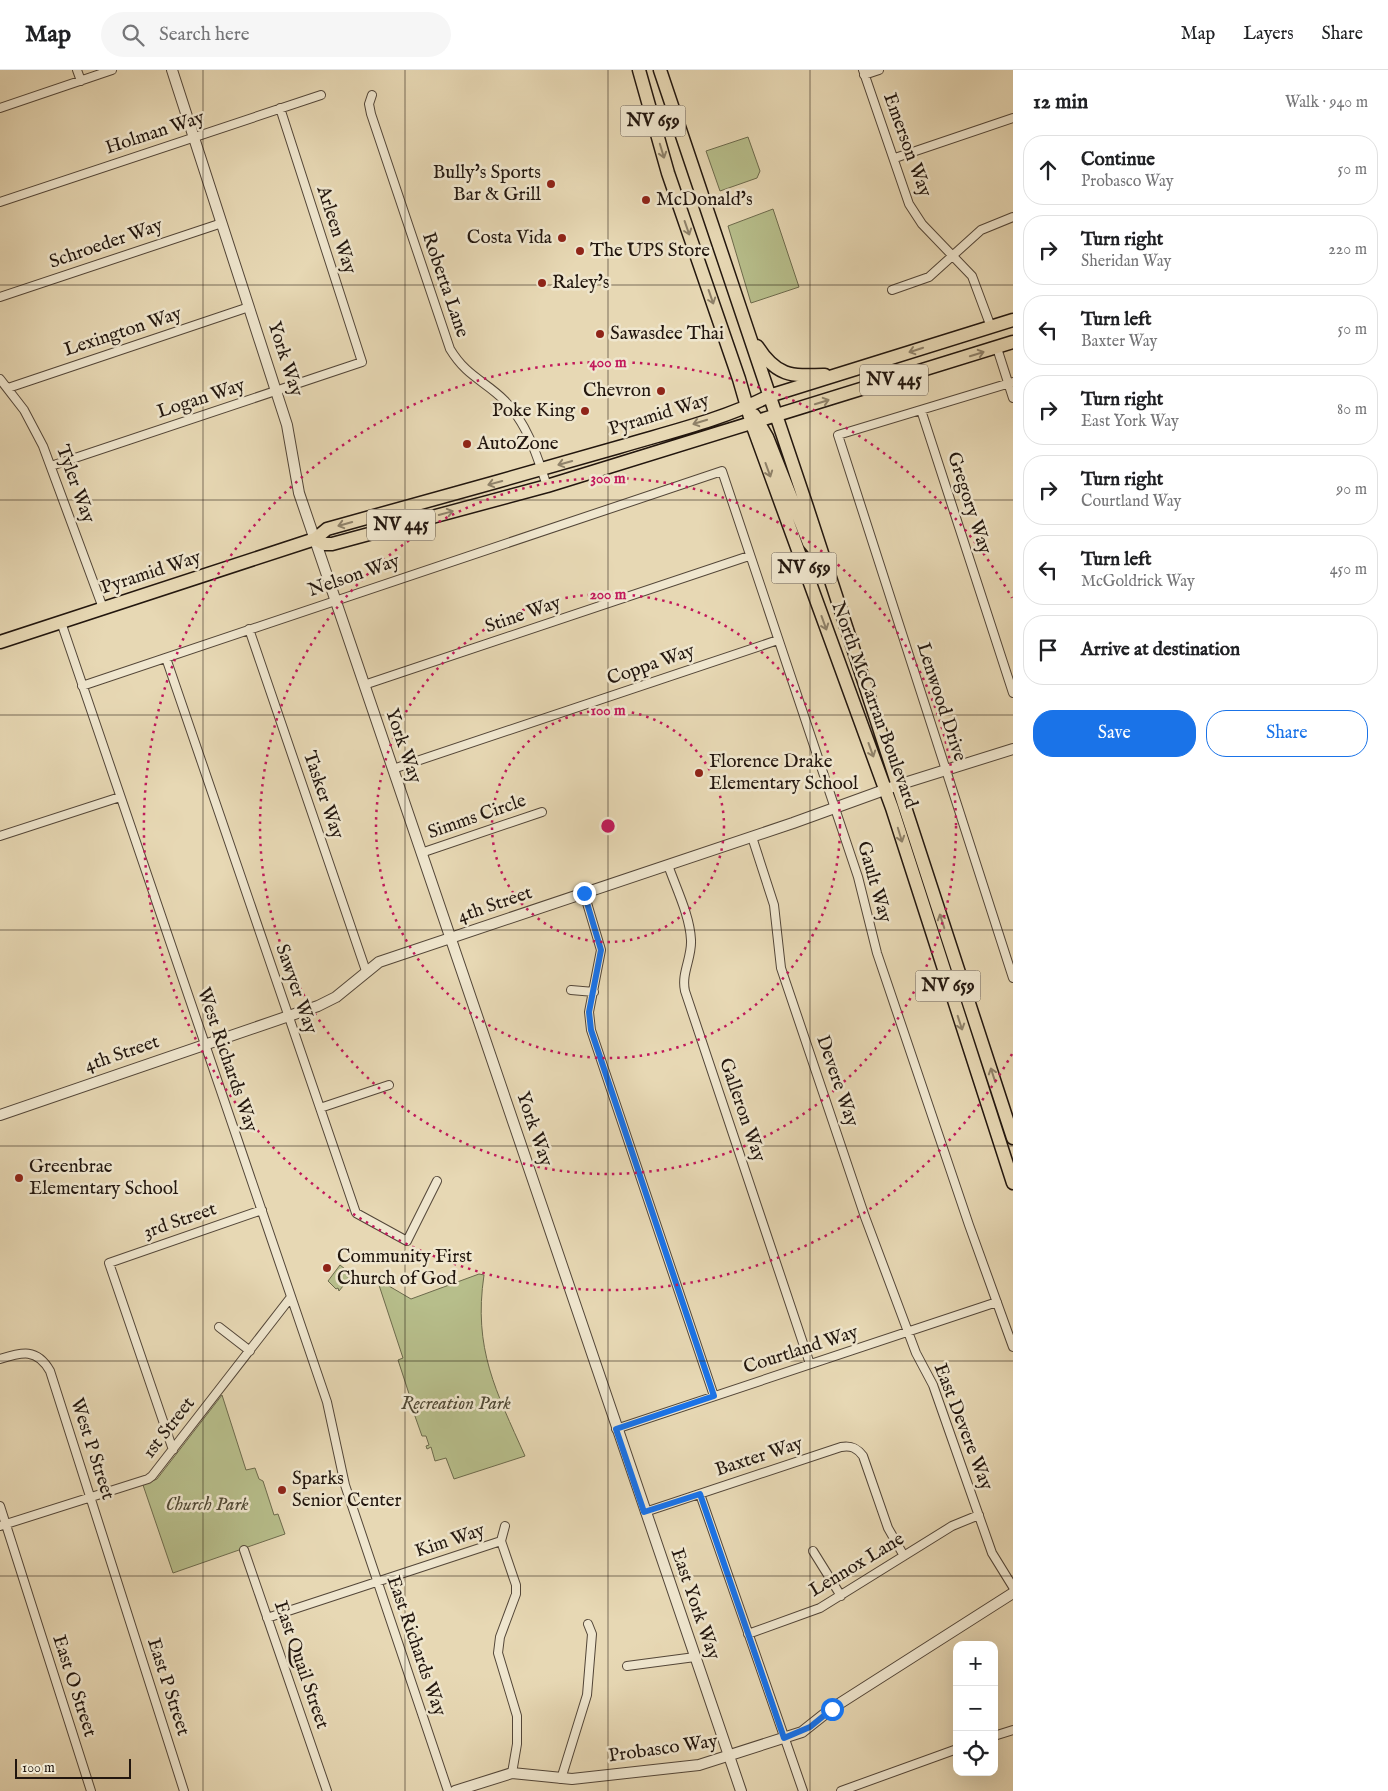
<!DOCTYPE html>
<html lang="en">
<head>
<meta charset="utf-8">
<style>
  body { margin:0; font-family:"IM FELL English",serif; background:#f6f6f6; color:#202124 }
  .controls { position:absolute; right:15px; bottom:15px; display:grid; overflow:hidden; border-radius:10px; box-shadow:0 5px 20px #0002 }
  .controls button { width:45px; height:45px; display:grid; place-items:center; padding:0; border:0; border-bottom:1px solid #e0e0e0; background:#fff; color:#202124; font:25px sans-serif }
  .scale { position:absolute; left:15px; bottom:12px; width:116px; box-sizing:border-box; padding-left:5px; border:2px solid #22160e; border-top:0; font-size:14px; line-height:18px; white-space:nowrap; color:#22160e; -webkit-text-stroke:4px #efe6ce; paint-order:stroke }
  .stop { position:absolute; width:15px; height:15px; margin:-11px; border:4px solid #1a73e8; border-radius:50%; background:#fff }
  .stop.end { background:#1a73e8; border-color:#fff; box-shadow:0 1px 5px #0008 }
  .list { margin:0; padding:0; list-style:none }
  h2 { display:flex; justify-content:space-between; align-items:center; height:65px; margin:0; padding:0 20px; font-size:21px }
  h2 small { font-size:16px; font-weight:400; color:#757577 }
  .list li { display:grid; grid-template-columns:32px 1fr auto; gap:15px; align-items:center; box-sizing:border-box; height:70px; margin:0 10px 10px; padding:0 10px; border:1px solid #e0e0e0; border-radius:20px }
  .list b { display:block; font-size:19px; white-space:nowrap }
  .list p { margin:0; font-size:16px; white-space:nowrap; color:#757577 }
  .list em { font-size:16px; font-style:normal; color:#757577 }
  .actions { display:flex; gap:10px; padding:15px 20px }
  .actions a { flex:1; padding:11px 0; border:1px solid #1a73e8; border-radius:20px; text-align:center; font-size:18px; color:#1a73e8 }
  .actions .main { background:#1a73e8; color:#fff }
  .icon { flex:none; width:28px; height:28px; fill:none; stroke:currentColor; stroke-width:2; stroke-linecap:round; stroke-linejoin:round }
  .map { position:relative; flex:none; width:1013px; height:1721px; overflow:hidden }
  header { display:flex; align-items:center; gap:30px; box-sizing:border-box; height:70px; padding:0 25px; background:#fff; border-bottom:1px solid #e0e0e0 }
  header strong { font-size:24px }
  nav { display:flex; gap:28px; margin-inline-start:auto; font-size:18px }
  .search { width:350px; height:45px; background:#f6f6f6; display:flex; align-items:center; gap:12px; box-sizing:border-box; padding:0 18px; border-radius:28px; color:#757577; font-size:19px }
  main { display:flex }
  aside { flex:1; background:#fff }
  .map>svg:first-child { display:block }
</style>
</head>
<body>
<header>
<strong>Map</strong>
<div class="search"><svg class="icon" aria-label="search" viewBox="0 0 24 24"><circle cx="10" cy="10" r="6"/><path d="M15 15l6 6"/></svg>Search here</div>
<nav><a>Map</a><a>Layers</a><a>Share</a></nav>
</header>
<main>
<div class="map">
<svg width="1013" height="1721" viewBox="0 0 1013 1721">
  <rect width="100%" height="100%" fill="#e7d8b4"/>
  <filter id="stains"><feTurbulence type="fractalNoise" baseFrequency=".004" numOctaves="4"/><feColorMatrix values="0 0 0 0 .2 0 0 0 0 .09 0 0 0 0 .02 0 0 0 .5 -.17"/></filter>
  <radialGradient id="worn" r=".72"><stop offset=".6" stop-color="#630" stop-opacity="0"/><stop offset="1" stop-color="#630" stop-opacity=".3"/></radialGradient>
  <path fill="#b7be8b" stroke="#6c6a4c" d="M748,67L760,101L757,108L720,121L706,81Z
    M773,139L799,217L751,233L728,156Z
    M340,1195L350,1203L347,1207L352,1205L339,1221L338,1218L336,1219L328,1211Z
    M479,1204L484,1205C473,1279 496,1321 525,1386L454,1409L446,1388L435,1391L431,1377L427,1379L426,1376L429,1375L426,1366H422L411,1335L412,1333L398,1290L403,1288L377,1209L411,1229Z
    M222,1325L246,1400L255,1398L259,1409L263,1411L274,1445L278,1444L285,1464L173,1503L143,1415L157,1409Z"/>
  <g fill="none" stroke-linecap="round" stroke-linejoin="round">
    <defs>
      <path id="minor" d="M77,0L81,11
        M863,0L909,134L922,154L972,206L991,257
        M864,5L879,0
        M372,25L369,34L371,44L450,279C467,307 484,310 505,331C528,355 537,386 547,416
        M0,38L112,0
        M895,88L1013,48
        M0,132L321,25
        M892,220L929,207L981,160L1013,147
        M0,227L222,153
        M997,278L1013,328
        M0,309L24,340L43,376L103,538
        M1013,312L838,365L1013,908
        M8,318L249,237
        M921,340L1013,623
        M51,396L362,292L280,38
        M61,552L327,1332L345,1415L448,1721
        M249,559L366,901
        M166,588L356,1143L407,1171L437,1111
        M364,615L749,486
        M82,616L722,401L858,807L877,883L969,1155L1013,1277
        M393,699L778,570
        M0,766L120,727
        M752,767L774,835L781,898L865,1147L916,1283L933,1315L992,1483L1013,1517
        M421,783L542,742
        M668,795C676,818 690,846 691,870C692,888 681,903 685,921L810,1294
        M584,823L601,880L589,942L591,960L714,1326
        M571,920L594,922
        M320,1038L389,1015
        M219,1257L250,1281
        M0,1289C22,1282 37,1278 50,1301L184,1721
        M616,1359L997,1232
        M173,1380L109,1193L262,1140
        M700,1424L803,1721
        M0,1436L91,1721
        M645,1442L841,1377C851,1375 857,1378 863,1386L888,1458L904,1486
        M0,1456L148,1409L152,1406L291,1227
        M505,1456L501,1471L516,1515V1524L500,1567L498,1583L517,1646V1674L512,1703
        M244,1480L327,1721
        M813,1481L841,1526
        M267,1548L501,1471
        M748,1564L820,1538L952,1456L979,1445
        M627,1596L695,1587
        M994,1666L1013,1660
        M561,1709L587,1625L592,1564L588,1554
        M841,1721L957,1679"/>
      <path id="tertiary" d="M172,0L287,355L299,423L741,1721
        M0,1045L318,936L336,927L379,892L793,753L898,715L1013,679
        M455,1721L512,1703L572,1709L699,1695L802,1662L831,1639L1013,1523"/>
      <path id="primary" d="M639,0L668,103L739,309L752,354L892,738L1013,1113
        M660,0L807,437L1013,1068
        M757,276C777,307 791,306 825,305
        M754,345L767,367L809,473L819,485
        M315,469L324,474H332L547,416L1013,272
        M0,572L315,469L327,459C424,432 522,405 619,377C669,362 722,350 769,326L1013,250"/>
    </defs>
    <use href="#minor" stroke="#534638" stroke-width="10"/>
    <use href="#tertiary" stroke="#534638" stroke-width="12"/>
    <use href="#primary" stroke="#22160e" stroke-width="15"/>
    <use href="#minor" stroke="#efe6ce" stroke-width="8"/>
    <use href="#tertiary" stroke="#efe6ce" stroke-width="10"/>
    <use href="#primary" stroke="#e7d8b4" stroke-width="12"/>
  </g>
  <defs><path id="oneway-shaft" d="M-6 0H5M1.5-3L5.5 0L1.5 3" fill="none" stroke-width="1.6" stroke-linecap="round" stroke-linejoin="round" transform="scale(1.25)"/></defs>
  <g stroke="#8e8169">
    <use href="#oneway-shaft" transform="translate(662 81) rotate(73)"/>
    <use href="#oneway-shaft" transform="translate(687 158) rotate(71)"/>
    <use href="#oneway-shaft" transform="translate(711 227) rotate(71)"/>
    <use href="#oneway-shaft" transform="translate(916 280) rotate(162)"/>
    <use href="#oneway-shaft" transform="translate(977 284) rotate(-17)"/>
    <use href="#oneway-shaft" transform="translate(822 332) rotate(-17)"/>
    <use href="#oneway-shaft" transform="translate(700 352) rotate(163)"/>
    <use href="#oneway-shaft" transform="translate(565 393) rotate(164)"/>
    <use href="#oneway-shaft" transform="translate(768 400) rotate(70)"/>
    <use href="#oneway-shaft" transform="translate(495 413) rotate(165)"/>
    <use href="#oneway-shaft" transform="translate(446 443) rotate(-15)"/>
    <use href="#oneway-shaft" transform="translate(345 454) rotate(164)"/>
    <use href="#oneway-shaft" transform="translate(824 553) rotate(70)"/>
    <use href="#oneway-shaft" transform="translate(871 680) rotate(70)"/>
    <use href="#oneway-shaft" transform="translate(900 765) rotate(73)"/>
    <use href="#oneway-shaft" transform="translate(942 851) rotate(-108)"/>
    <use href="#oneway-shaft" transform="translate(960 953) rotate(72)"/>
    <use href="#oneway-shaft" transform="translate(993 1005) rotate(-108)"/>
  </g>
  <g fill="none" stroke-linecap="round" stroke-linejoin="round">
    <path stroke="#1a73e8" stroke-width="6" d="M584,823L601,880L589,942L591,960L714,1326L616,1359L644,1442L700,1424L784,1668L810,1657L832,1639"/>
  </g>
  <path fill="none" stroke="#22160e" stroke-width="1" stroke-opacity="0.55" d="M203,0V1721M405,0V1721M608,0V1721M810,0V1721M0,215H1013M0,430H1013M0,645H1013M0,860H1013M0,1076H1013M0,1291H1013M0,1506H1013"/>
  <g fill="none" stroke="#c2185b" stroke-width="2.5" stroke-dasharray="2.5 5">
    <circle cx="608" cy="756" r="116"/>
    <circle cx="608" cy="756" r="232"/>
    <circle cx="608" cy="756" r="348"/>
    <path d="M1012 984A464 464 0 1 1 1012 528"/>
  </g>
  <g fill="#8f2418" stroke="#efe6ce" stroke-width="2">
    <circle cx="551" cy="114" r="5"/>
    <circle cx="646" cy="130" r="5"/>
    <circle cx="562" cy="168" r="5"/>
    <circle cx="580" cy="181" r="5"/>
    <circle cx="542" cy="213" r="5"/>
    <circle cx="600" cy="264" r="5"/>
    <circle cx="661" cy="321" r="5"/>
    <circle cx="585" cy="341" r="5"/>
    <circle cx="467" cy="374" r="5"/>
    <circle cx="699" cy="703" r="5"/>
    <circle cx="19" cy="1108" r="5"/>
    <circle cx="327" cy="1198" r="5"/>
    <circle cx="282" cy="1420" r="5"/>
  </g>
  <g text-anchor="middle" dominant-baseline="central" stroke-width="5" stroke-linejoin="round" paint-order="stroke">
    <g fill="#efe6ce" stroke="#605448" stroke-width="1">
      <rect x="620.5" y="35.5" width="65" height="31" rx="4"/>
      <rect x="860" y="294.5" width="68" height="31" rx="4"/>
      <rect x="367" y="439.5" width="68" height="31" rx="4"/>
      <rect x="771.5" y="482.5" width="65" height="31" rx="4"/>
      <rect x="915.5" y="900.5" width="65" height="31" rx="4"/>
    </g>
    <g font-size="18" font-weight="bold" fill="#22160e">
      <text x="653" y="51">NV 659</text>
      <text x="894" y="310">NV 445</text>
      <text x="401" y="455">NV 445</text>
      <text x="804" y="498">NV 659</text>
      <text x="948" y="916">NV 659</text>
    </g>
    <g font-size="19" fill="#22160e" stroke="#efe6ce">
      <text transform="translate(155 63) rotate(-18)">Holman Way</text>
      <text transform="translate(907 75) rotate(70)">Emerson Way</text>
      <text transform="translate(336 160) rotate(72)">Arleen Way</text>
      <text transform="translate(106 174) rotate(-19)">Schroeder Way</text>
      <text transform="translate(445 215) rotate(71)">Roberta Lane</text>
      <text transform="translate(123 262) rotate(-18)">Lexington Way</text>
      <text transform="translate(285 289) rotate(72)">York Way</text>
      <text transform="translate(201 329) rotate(-18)">Logan Way</text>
      <text transform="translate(659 345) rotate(-17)">Pyramid Way</text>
      <text transform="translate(75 414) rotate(70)">Tyler Way</text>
      <text transform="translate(969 433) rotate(72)">Gregory Way</text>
      <text transform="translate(151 503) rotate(-18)">Pyramid Way</text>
      <text transform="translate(354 506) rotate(-19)">Nelson Way</text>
      <text transform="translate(523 545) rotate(-19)">Stine Way</text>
      <text transform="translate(651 595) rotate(-19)">Coppa Way</text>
      <text transform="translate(941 632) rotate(72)">Lenwood Drive</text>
      <text transform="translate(874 635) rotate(70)">North McCarran Boulevard</text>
      <text transform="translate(403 676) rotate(71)">York Way</text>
      <text transform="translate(323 725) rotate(71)">Tasker Way</text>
      <text transform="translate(477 747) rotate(-19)">Simms Circle</text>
      <text transform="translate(874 812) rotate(74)">Gault Way</text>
      <text transform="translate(495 835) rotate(-19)">4th Street</text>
      <text transform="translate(296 919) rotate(71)">Sawyer Way</text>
      <text transform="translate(122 984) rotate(-19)">4th Street</text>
      <text transform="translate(227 990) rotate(71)">West Richards Way</text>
      <text transform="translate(837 1011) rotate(71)">Devere Way</text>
      <text transform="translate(742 1040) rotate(71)">Galleron Way</text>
      <text transform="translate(534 1059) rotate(71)">York Way</text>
      <text transform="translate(180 1151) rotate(-19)">3rd Street</text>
      <text transform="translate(801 1280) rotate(-18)">Courtland Way</text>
      <text transform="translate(963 1357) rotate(69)">East Devere Way</text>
      <text transform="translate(169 1358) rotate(-52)">1st Street</text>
      <text transform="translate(92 1379) rotate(72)">West P Street</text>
      <text transform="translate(759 1387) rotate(-18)">Baxter Way</text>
      <text transform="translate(450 1471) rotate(-18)">Kim Way</text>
      <text transform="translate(857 1495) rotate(-31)">Lennox Lane</text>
      <text transform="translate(695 1534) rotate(71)">East York Way</text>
      <text transform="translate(416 1576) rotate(71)">East Richards Way</text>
      <text transform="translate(301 1595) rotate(71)">East Quail Street</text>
      <text transform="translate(74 1616) rotate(72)">East O Street</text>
      <text transform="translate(168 1617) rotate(72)">East P Street</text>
      <text transform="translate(663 1679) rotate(-8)">Probasco Way</text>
    </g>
    <g font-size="19" fill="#22160e" stroke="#efe6ce" text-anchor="start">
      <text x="541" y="103" text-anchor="end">Bully's Sports<tspan x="541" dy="22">Bar &amp; Grill</tspan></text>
      <text x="656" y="130">McDonald's</text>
      <text x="552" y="168" text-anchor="end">Costa Vida</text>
      <text x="590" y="181">The UPS Store</text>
      <text x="552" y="213">Raley's</text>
      <text x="610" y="264">Sawasdee Thai</text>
      <text x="651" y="321" text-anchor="end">Chevron</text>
      <text x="575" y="341" text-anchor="end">Poke King</text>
      <text x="477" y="374">AutoZone</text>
      <text x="709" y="692">Florence Drake<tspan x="709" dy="22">Elementary School</tspan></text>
      <text x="29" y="1097">Greenbrae<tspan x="29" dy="22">Elementary School</tspan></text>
      <text x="337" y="1187">Community First<tspan x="337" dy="22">Church of God</tspan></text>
      <text x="292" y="1409">Sparks<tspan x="292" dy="22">Senior Center</tspan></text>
    </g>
    <g font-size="19" font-style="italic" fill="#4f4834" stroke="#efe6ce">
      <text x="456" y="1334">Recreation Park</text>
      <text x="207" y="1435">Church Park</text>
    </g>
  </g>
  <circle cx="608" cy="756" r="8" fill="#c2185b" stroke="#efe6ce" stroke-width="2.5"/>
  <g font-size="15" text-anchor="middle" font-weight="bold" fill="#c2185b" stroke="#efe6ce" stroke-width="5" stroke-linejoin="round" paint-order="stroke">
    <text x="608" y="297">400 m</text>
    <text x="608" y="413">300 m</text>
    <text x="608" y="529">200 m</text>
    <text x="608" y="645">100 m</text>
  </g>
  <rect width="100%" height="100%" filter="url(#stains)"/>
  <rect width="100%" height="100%" fill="url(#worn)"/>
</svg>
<div class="controls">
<button>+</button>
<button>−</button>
<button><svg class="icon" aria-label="locate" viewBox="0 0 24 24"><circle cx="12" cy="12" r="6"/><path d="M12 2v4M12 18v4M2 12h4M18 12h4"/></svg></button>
</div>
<div class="scale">100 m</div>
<div class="stop" style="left:832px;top:1639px"></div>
<div class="stop end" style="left:584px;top:823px"></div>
</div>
<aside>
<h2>12 min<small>Walk · 940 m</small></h2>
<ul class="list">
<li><svg class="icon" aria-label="ahead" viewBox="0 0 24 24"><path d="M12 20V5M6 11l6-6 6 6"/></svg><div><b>Continue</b><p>Probasco Way</p></div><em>50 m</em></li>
<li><svg class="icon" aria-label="right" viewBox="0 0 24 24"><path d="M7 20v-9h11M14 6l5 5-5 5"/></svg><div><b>Turn right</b><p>Sheridan Way</p></div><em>220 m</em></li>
<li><svg class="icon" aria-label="left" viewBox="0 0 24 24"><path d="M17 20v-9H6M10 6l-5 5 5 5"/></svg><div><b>Turn left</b><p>Baxter Way</p></div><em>50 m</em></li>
<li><svg class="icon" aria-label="right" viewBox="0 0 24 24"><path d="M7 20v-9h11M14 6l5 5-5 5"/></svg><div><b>Turn right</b><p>East York Way</p></div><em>80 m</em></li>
<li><svg class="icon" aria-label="right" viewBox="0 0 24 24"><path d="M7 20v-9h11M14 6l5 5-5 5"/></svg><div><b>Turn right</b><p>Courtland Way</p></div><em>90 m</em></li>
<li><svg class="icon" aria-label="left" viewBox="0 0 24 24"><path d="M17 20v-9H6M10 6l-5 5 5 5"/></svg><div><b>Turn left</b><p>McGoldrick Way</p></div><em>450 m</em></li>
<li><svg class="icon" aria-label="arrive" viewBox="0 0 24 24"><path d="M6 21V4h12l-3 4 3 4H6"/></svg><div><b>Arrive at destination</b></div></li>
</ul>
<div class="actions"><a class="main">Save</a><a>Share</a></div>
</aside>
</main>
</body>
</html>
